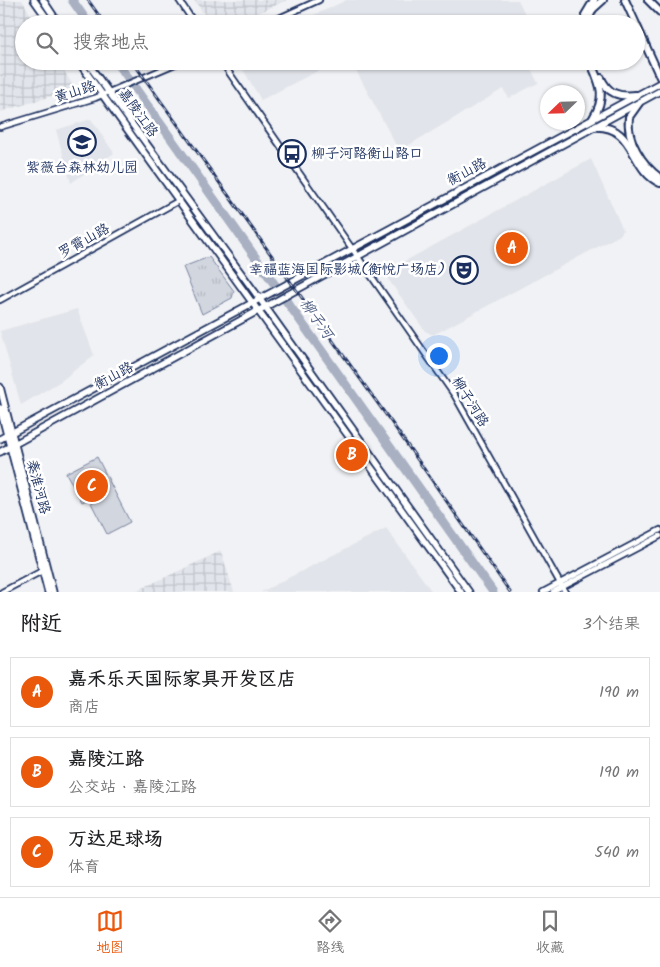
<!DOCTYPE html>
<html lang="zh">
<head>
<meta charset="utf-8">
<style>
  body { margin:0; font-family:Kalam,"LXGW WenKai TC",sans-serif; background:#f6f6f6; color:#202124 }
  .compass { position:absolute; left:540px; top:85px; width:45px; height:45px; border-radius:50%; background:#fff; box-shadow:0 1px 4px #0004; rotate:247deg }
  .you { position:absolute; left:438px; top:355px; width:18px; height:18px; margin:-12px; border:4px solid #fff; border-radius:50%; background:#1a73e8; box-shadow:0 0 0 8px #1a73e833 }
  .badge { display:grid; place-items:center; width:32px; height:32px; border-radius:50%; background:#ea580c; color:#fff; font-size:16px; font-weight:700 }
  .pin { position:absolute; translate:-50% -50%; border:2px solid #fff; box-shadow:0 1px 5px #0006 }
  .list { margin:0; padding:0; list-style:none }
  h2 { display:flex; justify-content:space-between; align-items:center; height:65px; margin:0; padding:0 20px; font-size:21px }
  h2 small { font-size:16px; font-weight:400; color:#757577 }
  .list li { display:grid; grid-template-columns:32px 1fr auto; gap:15px; align-items:center; box-sizing:border-box; height:70px; margin:0 10px 10px; padding:0 10px; border:1px solid #e0e0e0; border-radius:0px }
  .list b { display:block; font-size:19px; white-space:nowrap }
  .list p { margin:0; font-size:16px; white-space:nowrap; color:#757577 }
  .list em { font-size:16px; font-style:normal; color:#757577 }
  .icon { flex:none; width:28px; height:28px; fill:none; stroke:currentColor; stroke-width:2; stroke-linecap:round; stroke-linejoin:round }
  .map { position:relative; flex:none; width:660px; height:592px; overflow:hidden }
  .search { position:absolute; background:#fff; box-shadow:0 1px 4px #0004; left:15px; right:15px; top:15px; height:55px; display:flex; align-items:center; gap:12px; box-sizing:border-box; padding:0 18px; border-radius:28px; color:#757577; font-size:19px }
  .sheet { height:305px; background:#fff }
  nav { display:flex; justify-content:space-around; align-items:center; box-sizing:border-box; height:70px; border-top:1px solid #e0e0e0; background:#fff; font-size:14px; color:#757577 }
  nav a { display:grid; justify-items:center; gap:2px }
  nav .on { color:#ea580c }
  .map>svg:first-child { display:block }
</style>
</head>
<body>
<div class="map">
<svg width="660" height="592" viewBox="0 0 660 592">
  <defs>
    <pattern id="industrial-grid" width="8" height="8" patternUnits="userSpaceOnUse" patternTransform="scale(1.25)"><rect width="8" height="8" fill="#e1e4ea"/><path d="M0 4h8M4 0v8" fill="none" stroke="#c0c4cb"/></pattern>
    <pattern id="grass-tufts" width="24" height="20" patternUnits="userSpaceOnUse" patternTransform="scale(1.25)"><rect width="24" height="20" fill="#d2d6df"/><path d="M3 7l-1-3M5 7V3M7 7l1-3M15 17l-1-3M17 17v-4M19 17l1-3" fill="none" stroke="#b4b8c2"/></pattern>
  </defs>
  <rect width="100%" height="100%" fill="#f1f2f5"/>
  <filter id="ink" filterUnits="userSpaceOnUse"><feTurbulence type="fractalNoise" baseFrequency=".02" numOctaves="2"/><feDisplacementMap in="SourceGraphic" scale="10" xChannelSelector="R" yChannelSelector="G"/><feConvolveMatrix kernelMatrix="1 2 1 2 8 2 1 2 1" color-interpolation-filters="sRGB"/></filter>
  <g filter="url(#ink)">
    <path fill="#e1e4ea" d="M347,0H518L527,18L517,24H294Z
      M238,61H337L261,100Z
      M351,61H527L538,83L509,98L503,89L399,151Z
      M91,119L114,153L71,183L56,130Z
      M591,159L623,230L620,235L433,335L425,331L388,279L389,270Z
      M77,309L94,355L61,381L21,405L0,331Z
      M386,528L432,592H261Z"/>
    <path fill="url(#industrial-grid)" d="M0,0H22L36,24H24V61H58L75,89L0,112Z
      M194,0H287L234,24H211Z
      M221,551L234,592H134Z"/>
    <path fill="url(#grass-tufts)" stroke="#76829e" d="M209,257L234,291L232,298L202,314L183,267Z"/>
    <path fill="#d2d6df" stroke="#76829e" d="M97,457L130,522L107,534L89,499L82,502L66,473Z"/>
    <g fill="none" stroke-linecap="round" stroke-linejoin="round">
      <path stroke="#a8b0c2" stroke-width="9" d="M72,0L89,24
        M116,61L493,592"/>
      <defs>
        <path id="minor" d="M179,0L195,24
          M266,24L319,0
          M221,61L455,396L565,592
          M0,127L95,98L182,61
          M0,300L180,200
          M2,592L42,571
          M543,592L660,530
          M553,592L660,536"/>
        <path id="major" d="M34,0L51,24
          M43,0L59,24
          M78,61L461,592
          M86,61L254,291L469,592
          M0,387L53,592
          M0,408L48,592
          M0,439L660,83
          M0,452L660,91"/>
        <path id="highway" d="M625,0L636,24
          M648,0L660,12
          M585,15L594,0
          M586,24L593,9L603,0
          M636,24L660,77
          M590,61C600,84 607,96 593,118
          M601,78C608,94 619,97 636,95
          M639,103L629,117C626,140 642,165 660,178
          M593,127C636,124 629,169 660,183"/>
      </defs>
      <use href="#minor" stroke="#1b2f5e" stroke-width="8"/>
      <use href="#major" stroke="#1b2f5e" stroke-width="9"/>
      <use href="#highway" stroke="#1b2f5e" stroke-width="10"/>
      <use href="#minor" stroke="#fff" stroke-width="4.5"/>
      <use href="#major" stroke="#fff" stroke-width="5.5"/>
      <use href="#highway" stroke="#fff" stroke-width="6"/>
      <defs>
        <path id="rail" d="M88,0L105,24
          M132,61L394,426L510,592"/>
      </defs>
      <use href="#rail" stroke="#1b2f5e" stroke-width="3"/>
      <use href="#rail" stroke="#fff" stroke-width="1" stroke-dasharray="4" stroke-linecap="butt"/>
    </g>
  </g>
  <defs>
    <symbol id="school-ring" viewBox="-11 -11 22 22"><circle r="9.5" fill="#fff" stroke="#1b2f5e" stroke-width="1.5"/><path d="M0-5L7-2L0 1L-7-2ZM-4 1L0 2.5L4 1V4Q0 6-4 4Z" fill="#1b2f5e"/></symbol>
    <symbol id="bus-ring" viewBox="-11 -11 22 22"><circle r="9.5" fill="#fff" stroke="#1b2f5e" stroke-width="1.5"/><path d="M-5-6H5V4H4V6H2V4H-2V6H-4V4H-5ZM-3.5-4V0h7V-4ZM-3.5 1.2v1.5H-2V1.2ZM2 1.2v1.5H3.5V1.2Z" fill="#1b2f5e"/></symbol>
    <symbol id="theatre-ring" viewBox="-11 -11 22 22"><circle r="9.5" fill="#fff" stroke="#1b2f5e" stroke-width="1.5"/><path d="M-5-5.5Q0-4 5-5.5V0Q5 5 0 6Q-5 5-5 0ZM-3.3-2.5H-1v1.5H-3.3ZM1-2.5H3.3v1.5H1ZM-2.8 1Q0 5.5 2.8 1Z" fill="#1b2f5e"/></symbol>
  </defs>
  <g fill-rule="evenodd">
    <use href="#school-ring" x="66" y="126" width="32" height="32"/>
    <use href="#bus-ring" x="276" y="138" width="32" height="32"/>
    <use href="#theatre-ring" x="448" y="254" width="32" height="32"/>
  </g>
  <g text-anchor="middle" dominant-baseline="central" stroke-width="5" stroke-linejoin="round" paint-order="stroke">
    <g font-size="14" fill="#1b2f5e" stroke="#fff">
      <text transform="translate(75 92) rotate(-18)">黄山路</text>
      <text transform="translate(138 113) rotate(54)">嘉陵江路</text>
      <text transform="translate(467 172) rotate(-28)">衡山路</text>
      <text transform="translate(84 241) rotate(-29)">罗霄山路</text>
      <text transform="translate(114 376) rotate(-28)">衡山路</text>
      <text transform="translate(470 402) rotate(58)">柳子河路</text>
      <text transform="translate(38 487) rotate(75)">秦淮河路</text>
    </g>
    <g font-size="14" fill="#1b2f5e" stroke="#fff" text-anchor="start">
      <text x="311" y="154">柳子河路衡山路口</text>
      <text x="82" y="168" text-anchor="middle">紫薇台森林幼儿园</text>
      <text x="445" y="270" text-anchor="end">幸福蓝海国际影城(衡悦广场店)</text>
    </g>
    <g font-size="15" font-style="italic" fill="#4c5c81" stroke="#fff">
      <text transform="translate(316 319) rotate(55)">柳子河</text>
    </g>
  </g>
</svg>
<svg class="compass" viewBox="-18 -18 36 36"><path d="M0-13l5 13h-10z" fill="#e53935"/><path d="M0 13l5-13h-10z" fill="#757577"/></svg>
<div class="you"></div>
<div class="pin badge" style="left:512px;top:248px">A</div>
<div class="pin badge" style="left:352px;top:455px">B</div>
<div class="pin badge" style="left:92px;top:486px">C</div>
<div class="search"><svg class="icon" aria-label="search" viewBox="0 0 24 24"><circle cx="10" cy="10" r="6"/><path d="M15 15l6 6"/></svg>搜索地点</div>
</div>
<section class="sheet">
<h2>附近<small>3个结果</small></h2>
<ul class="list">
<li><span class="badge">A</span><div><b>嘉禾乐天国际家具开发区店</b><p>商店</p></div><em>190 m</em></li>
<li><span class="badge">B</span><div><b>嘉陵江路</b><p>公交站 · 嘉陵江路</p></div><em>190 m</em></li>
<li><span class="badge">C</span><div><b>万达足球场</b><p>体育</p></div><em>540 m</em></li>
</ul>
</section>
<nav>
<a class="on"><svg class="icon" aria-label="map" viewBox="0 0 24 24"><path d="M3 6l6-2 6 2 6-2v14l-6 2-6-2-6 2zM9 4v14M15 6v14"/></svg>地图</a>
<a><svg class="icon" aria-label="directions" viewBox="0 0 24 24"><path d="M12 3l9 9-9 9-9-9zM9 14v-3h6M13 9l2 2-2 2"/></svg>路线</a>
<a><svg class="icon" aria-label="saved" viewBox="0 0 24 24"><path d="M7 4h10v16l-5-4-5 4z"/></svg>收藏</a>
</nav>
</body>
</html>
